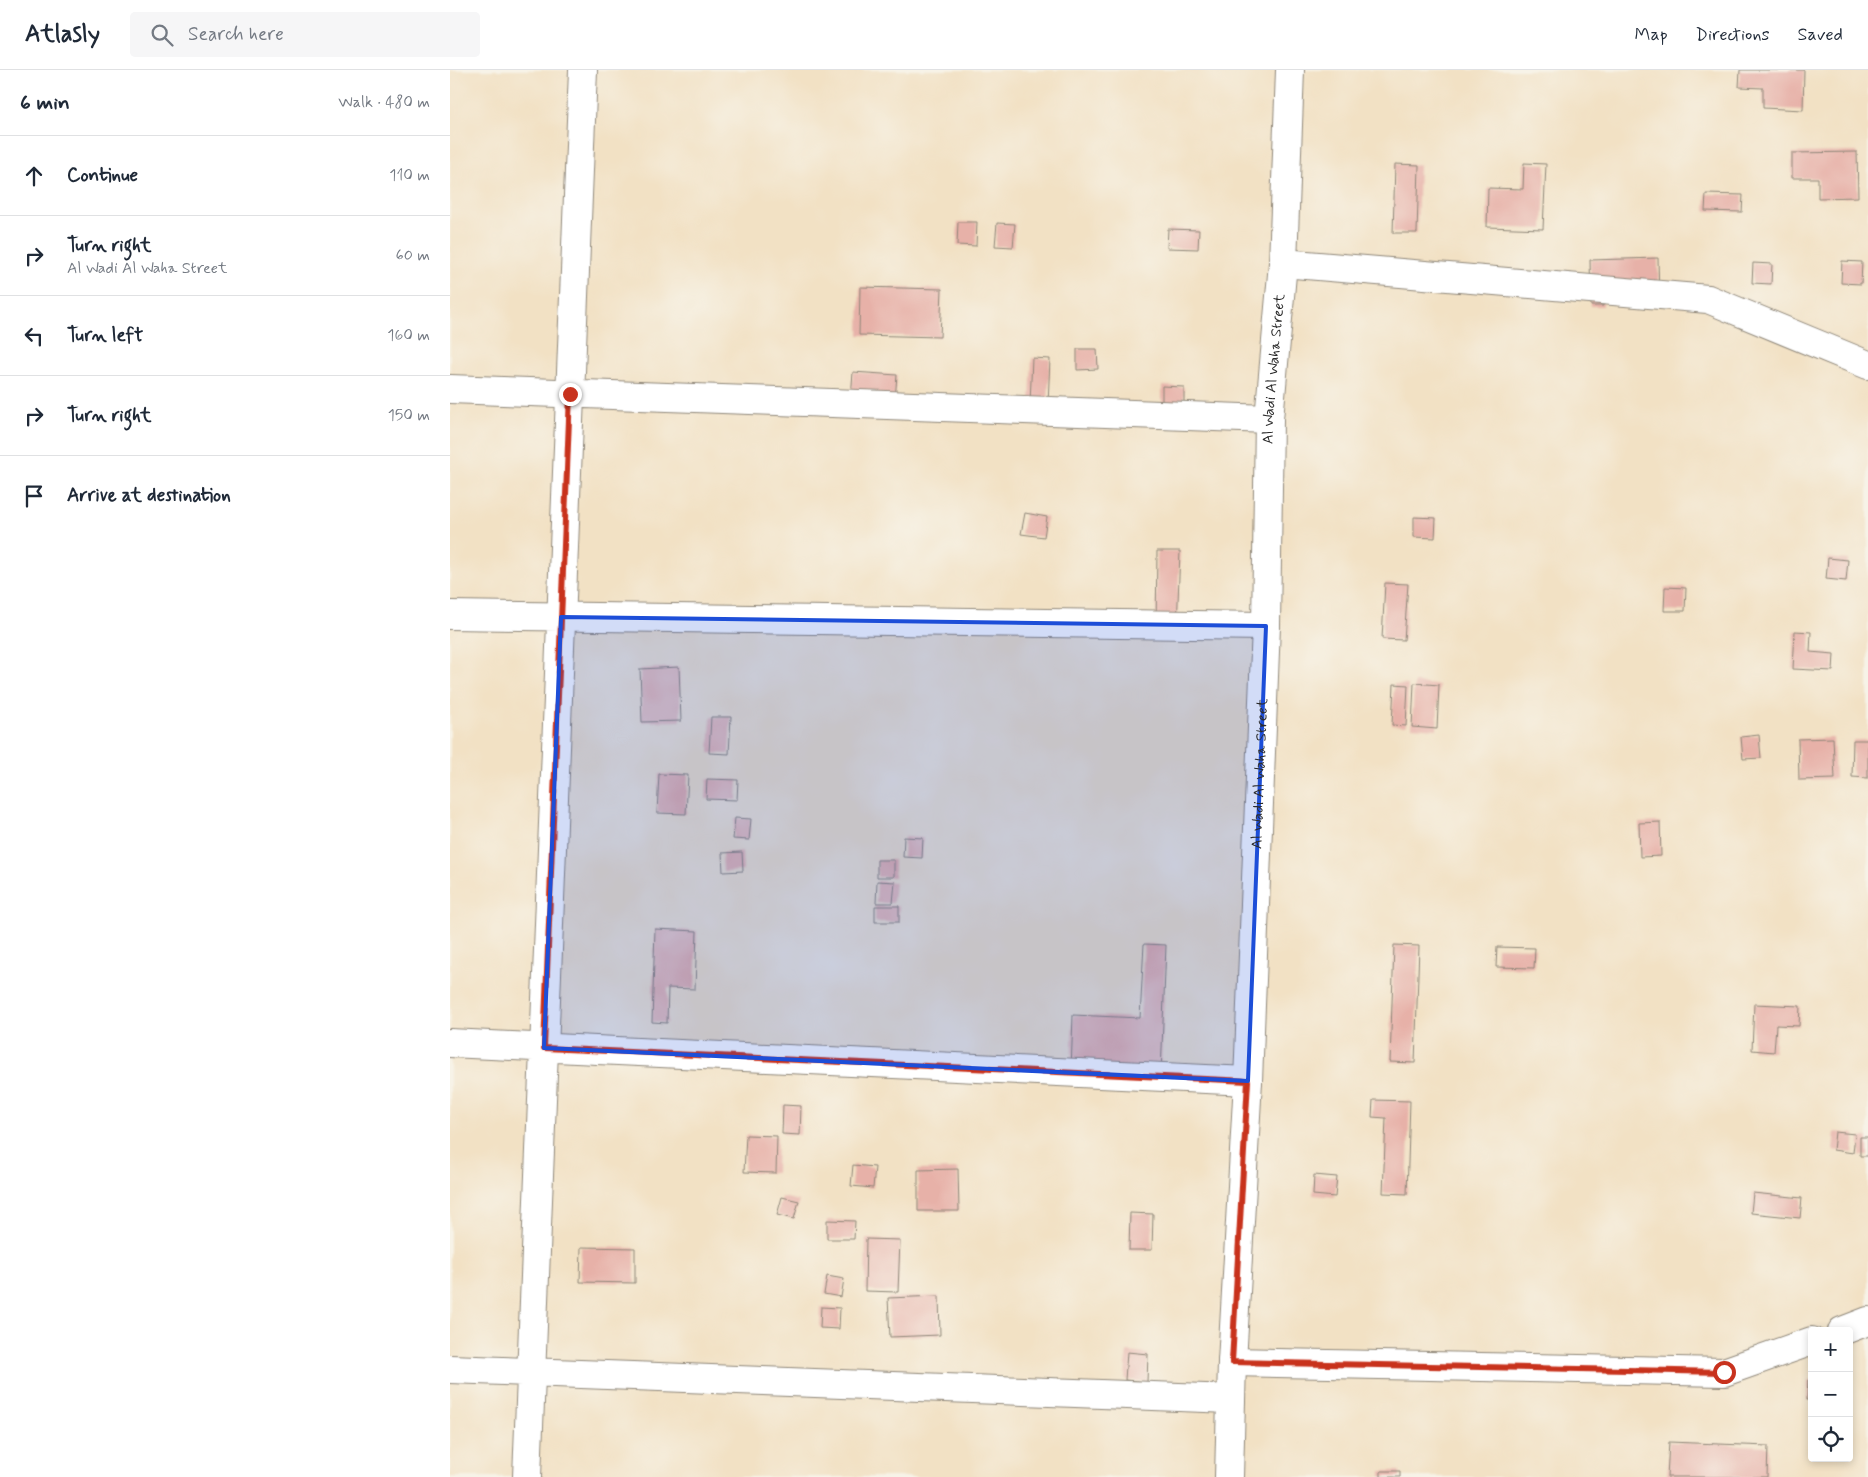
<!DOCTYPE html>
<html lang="en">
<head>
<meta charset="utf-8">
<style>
  body { margin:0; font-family:Mynerve,sans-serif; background:#f6f6f7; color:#1f2937 }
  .controls { position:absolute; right:15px; bottom:15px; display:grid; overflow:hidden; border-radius:5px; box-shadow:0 2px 8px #0003 }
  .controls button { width:45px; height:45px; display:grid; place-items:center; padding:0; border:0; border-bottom:1px solid #e0e1e3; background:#fff; color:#1f2937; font:25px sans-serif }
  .stop { position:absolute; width:15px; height:15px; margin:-11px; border:4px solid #c8321e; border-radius:50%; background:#fff }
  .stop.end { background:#c8321e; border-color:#fff; box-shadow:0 1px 5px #0008 }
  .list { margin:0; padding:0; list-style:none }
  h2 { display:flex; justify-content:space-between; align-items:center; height:65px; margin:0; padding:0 20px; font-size:21px }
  h2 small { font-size:16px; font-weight:400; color:#747a83 }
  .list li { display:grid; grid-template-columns:32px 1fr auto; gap:15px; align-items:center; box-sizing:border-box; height:80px; padding:0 20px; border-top:1px solid #e0e1e3 }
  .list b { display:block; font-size:19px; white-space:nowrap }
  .list p { margin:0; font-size:16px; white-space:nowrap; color:#747a83 }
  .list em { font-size:16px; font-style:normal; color:#747a83 }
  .icon { flex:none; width:28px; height:28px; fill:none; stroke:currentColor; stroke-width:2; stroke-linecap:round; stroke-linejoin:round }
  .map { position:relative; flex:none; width:1418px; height:1407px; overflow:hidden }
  header { display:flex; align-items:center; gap:30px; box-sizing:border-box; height:70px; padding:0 25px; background:#fff; border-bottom:1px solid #e0e1e3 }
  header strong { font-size:24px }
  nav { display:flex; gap:28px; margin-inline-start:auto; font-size:18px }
  .search { width:350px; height:45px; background:#f6f6f7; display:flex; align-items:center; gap:12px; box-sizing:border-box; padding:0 18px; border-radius:5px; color:#747a83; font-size:19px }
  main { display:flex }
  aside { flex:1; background:#fff }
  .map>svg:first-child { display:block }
</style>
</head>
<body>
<header>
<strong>Atlasly</strong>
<div class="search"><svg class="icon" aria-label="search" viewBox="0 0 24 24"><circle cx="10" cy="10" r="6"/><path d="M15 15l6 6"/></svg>Search here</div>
<nav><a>Map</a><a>Directions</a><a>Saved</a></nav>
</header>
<main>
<aside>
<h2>6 min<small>Walk · 480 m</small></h2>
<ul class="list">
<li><svg class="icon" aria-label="ahead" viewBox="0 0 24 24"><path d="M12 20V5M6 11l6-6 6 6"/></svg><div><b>Continue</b></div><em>110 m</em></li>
<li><svg class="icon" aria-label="right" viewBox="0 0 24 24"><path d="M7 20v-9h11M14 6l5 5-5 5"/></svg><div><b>Turn right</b><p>Al Wadi Al Waha Street</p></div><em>60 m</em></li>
<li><svg class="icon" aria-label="left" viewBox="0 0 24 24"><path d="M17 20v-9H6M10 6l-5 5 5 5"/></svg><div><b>Turn left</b></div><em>160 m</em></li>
<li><svg class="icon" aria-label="right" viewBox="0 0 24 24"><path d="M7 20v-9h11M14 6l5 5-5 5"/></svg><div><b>Turn right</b></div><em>150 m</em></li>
<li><svg class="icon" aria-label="arrive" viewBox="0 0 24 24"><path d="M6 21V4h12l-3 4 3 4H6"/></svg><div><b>Arrive at destination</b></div></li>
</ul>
</aside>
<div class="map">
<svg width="1418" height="1407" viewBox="0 0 1418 1407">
  <rect width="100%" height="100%" fill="#f7f3e8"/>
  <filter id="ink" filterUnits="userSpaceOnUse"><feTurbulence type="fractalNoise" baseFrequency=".02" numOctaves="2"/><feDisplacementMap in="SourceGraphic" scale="10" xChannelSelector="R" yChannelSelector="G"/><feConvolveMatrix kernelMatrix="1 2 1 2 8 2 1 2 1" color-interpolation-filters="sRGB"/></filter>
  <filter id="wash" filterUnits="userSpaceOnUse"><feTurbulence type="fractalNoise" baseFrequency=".0096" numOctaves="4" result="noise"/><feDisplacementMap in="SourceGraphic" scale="20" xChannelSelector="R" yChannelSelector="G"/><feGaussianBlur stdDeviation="1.12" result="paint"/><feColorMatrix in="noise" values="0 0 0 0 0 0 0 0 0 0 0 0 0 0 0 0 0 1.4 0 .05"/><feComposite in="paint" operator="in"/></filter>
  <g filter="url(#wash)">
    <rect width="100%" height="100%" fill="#f2e1c4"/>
    <g id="blocks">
      <path fill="#e7b1a8" d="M1290,0H1354L1353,40L1313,38V18L1289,17Z
        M1407,82L1408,127L1368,128V108H1342V83Z
        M1074,93L1096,94L1093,159L1037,157L1038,118L1073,119Z
        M945,94L969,95L967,163H943Z
        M1256,124L1293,125L1292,142L1255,141Z
        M508,152H527L526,176L507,175Z
        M547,153L565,154L563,177L545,176Z
        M718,159L749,160L748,179L717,178Z
        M1208,188L1209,231L1152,212L1153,236H1141L1140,190Z
        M1392,191L1412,192L1411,214L1391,213Z
        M1303,193L1322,194L1321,214L1302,213Z
        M410,217L492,219L490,267L409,265Z
        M627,279H647L648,299L627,300Z
        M582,288L600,289L598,334L580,333Z
        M403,302L447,305L445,330L401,328Z
        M712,316L734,317V337L712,336Z
        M575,443L597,447L594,467L571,464Z
        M964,447L986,448L985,468L964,467Z
        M707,481H730L727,557H706Z
        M1378,488L1398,490L1396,511L1376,509Z
        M935,513L958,514L954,570L932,569Z
        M1215,517L1236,518L1235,541H1214Z
        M1345,561L1361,562L1360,582L1384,584L1383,601L1343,599Z
        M229,597L231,651L192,652L190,599Z
        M964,613L989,615L987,659L962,657Z
        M944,614L958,615L956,656L942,655Z
        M261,647H281L279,684L259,683Z
        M1309,665L1311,688L1293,689L1291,667Z
        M1383,668L1385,709L1349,710L1348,669Z
        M1403,670H1418V708L1402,707Z
        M209,704L238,705L236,744L207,743Z
        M257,709L288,710L287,730L256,729Z
        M285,748L301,749L299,770L283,769Z
        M1210,752L1211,786L1190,787L1189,753Z
        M454,767L473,768L472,788L453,787Z
        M292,782L293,801L273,802L272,783Z
        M427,790H444V807H427Z
        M427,811L445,812L443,833H426Z
        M425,836H449V852H425Z
        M205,859L247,861L245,919L218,918L217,953L202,952Z
        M694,874L716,875L711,1004L621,1001L623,945L690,948Z
        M944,875L969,876L965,993L940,992Z
        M1047,877L1085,878L1084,898L1046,897Z
        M1304,934L1350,936L1349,956L1326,955L1324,982L1302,980Z
        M923,1030L960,1031L957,1124L933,1123L936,1048L922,1047Z
        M333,1035L351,1036L350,1065L332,1064Z
        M1385,1062L1405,1064L1403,1083L1383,1080Z
        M296,1065L327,1066L326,1103L294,1102Z
        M1410,1067H1418V1086H1410Z
        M403,1095L425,1097L423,1118L401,1116Z
        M508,1099L509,1141H468V1100Z
        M864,1105L887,1107L885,1127L863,1125Z
        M1303,1123L1352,1128L1350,1148L1301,1143Z
        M332,1127L349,1131L344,1149L327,1145Z
        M680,1143L703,1144L702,1180H679Z
        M377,1150L405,1151L404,1169H377Z
        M416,1169L450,1170L448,1222L415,1221Z
        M131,1177L185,1178V1213L130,1212Z
        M377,1206L394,1209L391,1227L374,1224Z
        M489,1226L490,1265L440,1267L438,1228Z
        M371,1237L390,1238L389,1259L370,1258Z
        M677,1282L698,1284L697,1312L675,1310Z
        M1358,1310H1362V1330H1357Z
        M1219,1372L1318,1376L1317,1407H1217Z
        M931,1401H950V1407H931Z"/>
    </g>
  </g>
  <g filter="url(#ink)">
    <use href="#blocks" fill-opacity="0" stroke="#8e8678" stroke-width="1"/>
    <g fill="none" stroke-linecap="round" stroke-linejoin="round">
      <defs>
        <path id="minor" d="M833,193L1258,229L1418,295
          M0,319L819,349
          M0,545L816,556
          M0,973L798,1011
          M1392,1261L1418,1251
          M782,1292L1274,1302L1362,1271
          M0,1299L781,1329
          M77,1407L133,0"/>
        <g id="secondary">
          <path id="s1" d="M779,1407L782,1292L798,1011L816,556L819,349L833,193L840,0"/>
        </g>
      </defs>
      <use href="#minor" stroke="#8e8678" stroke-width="30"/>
      <use href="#secondary" stroke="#8e8678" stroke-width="30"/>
      <use href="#minor" stroke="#fff" stroke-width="28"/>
      <use href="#secondary" stroke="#fff" stroke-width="28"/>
    </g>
  </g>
  <g fill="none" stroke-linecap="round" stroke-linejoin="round" filter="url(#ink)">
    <path stroke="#c8321e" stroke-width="6" d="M120,324L94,978L798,1011L782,1292L1274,1302"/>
  </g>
  <path fill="#1d4ed8" fill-opacity="0.2" stroke="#1d4ed8" stroke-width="4" stroke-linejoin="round" d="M111,547L816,556L798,1011L94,978Z"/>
  <g text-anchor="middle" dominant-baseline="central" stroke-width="5" stroke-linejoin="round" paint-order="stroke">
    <g font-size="15" fill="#2b2b2b" stroke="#f7f3e8">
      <text stroke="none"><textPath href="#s1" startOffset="1109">Al Wadi Al Waha Street</textPath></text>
      <text stroke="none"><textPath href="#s1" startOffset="704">Al Wadi Al Waha Street</textPath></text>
    </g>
  </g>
</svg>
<div class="controls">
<button>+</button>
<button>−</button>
<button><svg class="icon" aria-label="locate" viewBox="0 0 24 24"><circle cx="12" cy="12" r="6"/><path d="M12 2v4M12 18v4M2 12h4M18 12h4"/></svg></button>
</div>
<div class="stop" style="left:1274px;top:1302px"></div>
<div class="stop end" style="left:120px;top:324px"></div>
</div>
</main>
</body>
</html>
